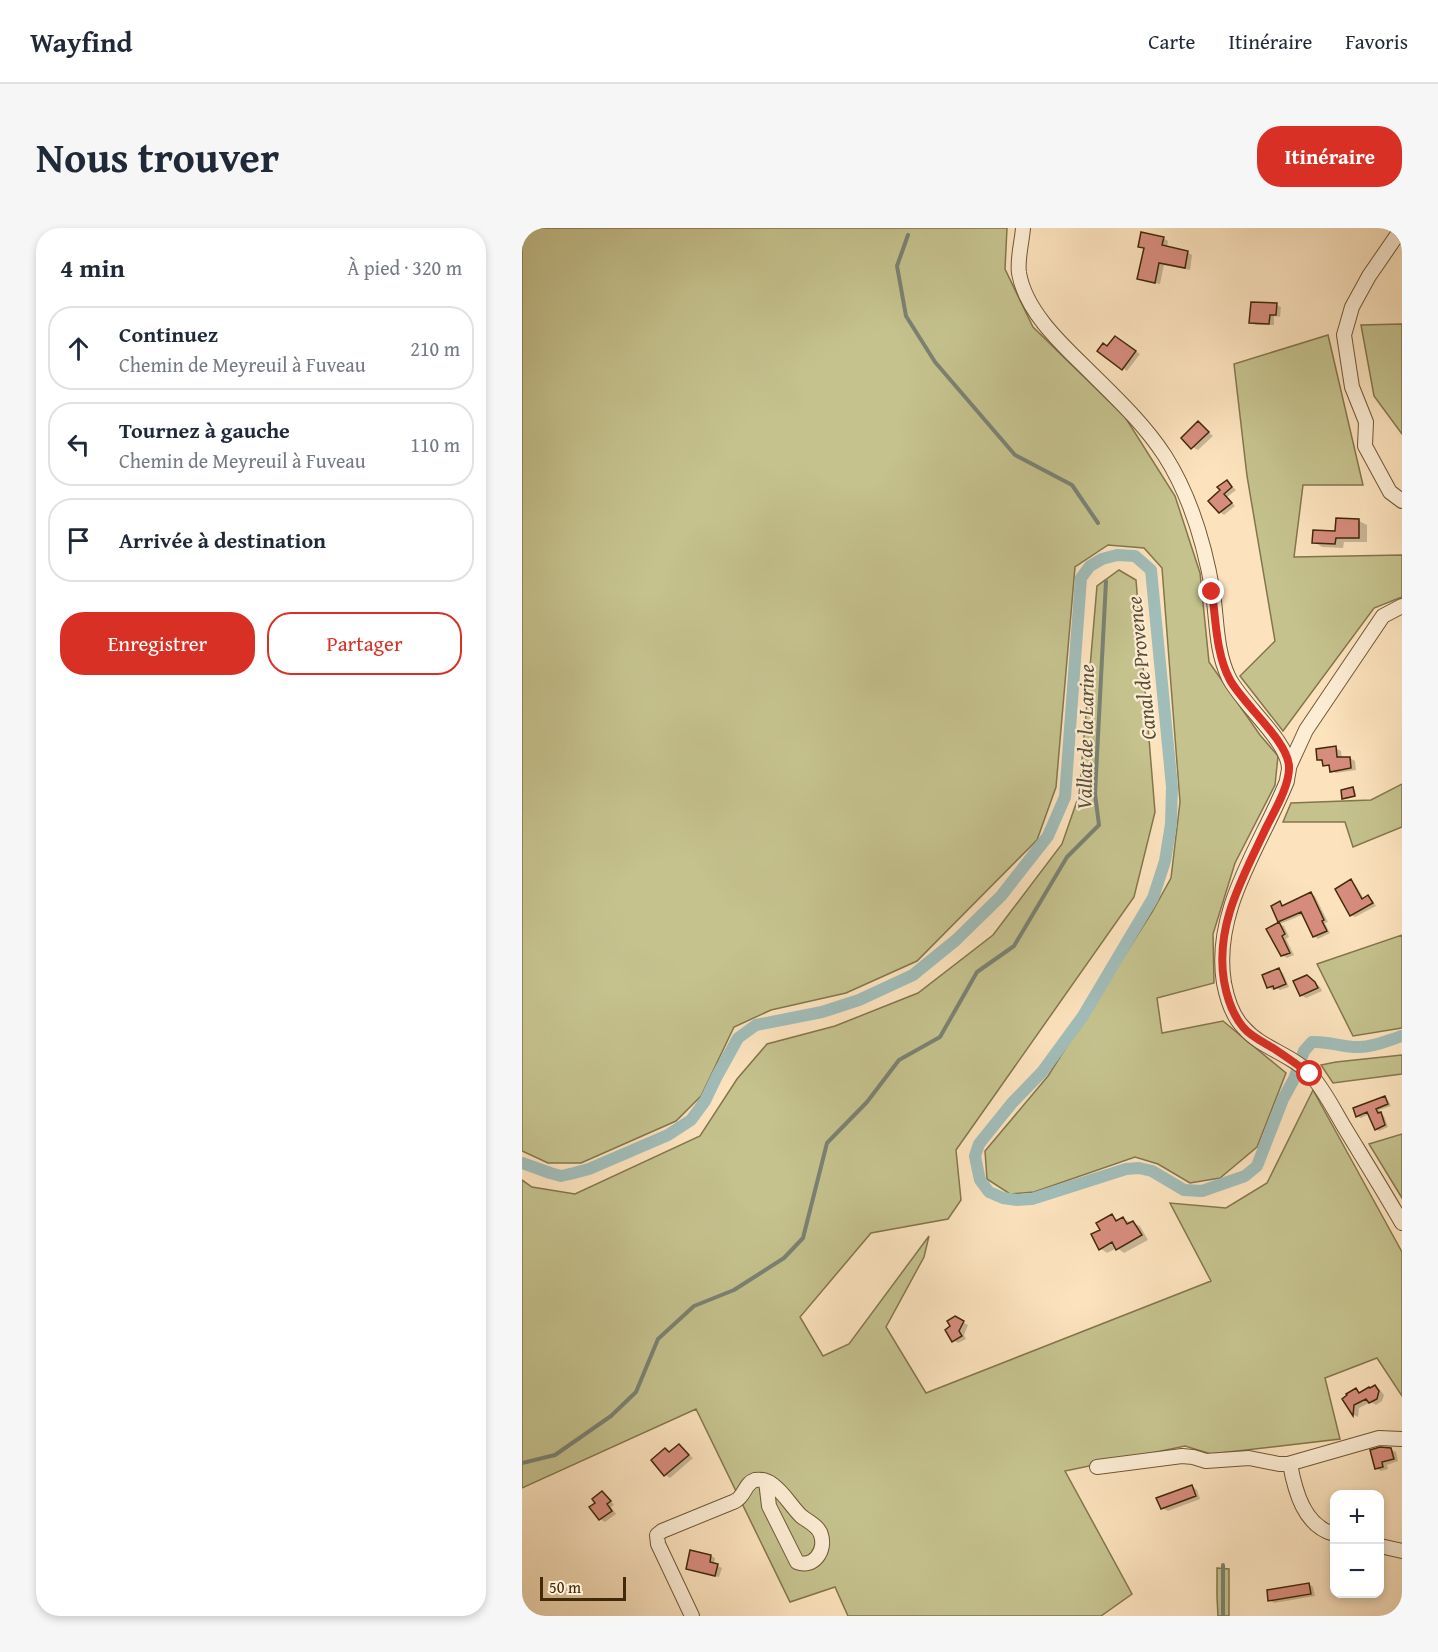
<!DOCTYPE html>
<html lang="fr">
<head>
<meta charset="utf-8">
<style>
  body { margin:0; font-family:"Gentium Book Plus",serif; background:#f6f6f7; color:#1f2937 }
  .controls { position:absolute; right:18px; bottom:18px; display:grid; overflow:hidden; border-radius:12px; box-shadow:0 3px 9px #0003 }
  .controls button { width:54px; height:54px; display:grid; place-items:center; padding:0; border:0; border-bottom:2px solid #e0e1e3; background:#fff; color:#1f2937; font:30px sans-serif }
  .scale { position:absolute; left:18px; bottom:15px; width:86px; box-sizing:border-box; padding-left:6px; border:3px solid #422a09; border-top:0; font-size:16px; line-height:21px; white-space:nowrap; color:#422a09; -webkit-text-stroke:4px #fdedd5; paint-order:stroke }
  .stop { position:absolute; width:18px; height:18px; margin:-14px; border:4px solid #d93025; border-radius:50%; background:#fff }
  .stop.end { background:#d93025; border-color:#fff; box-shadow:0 2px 6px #0008 }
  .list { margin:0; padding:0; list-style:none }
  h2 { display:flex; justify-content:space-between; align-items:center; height:78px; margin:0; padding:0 24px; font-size:26px }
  h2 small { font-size:20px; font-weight:400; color:#747a83 }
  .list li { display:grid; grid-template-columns:39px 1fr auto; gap:18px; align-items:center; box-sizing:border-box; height:84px; margin:0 12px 12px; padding:0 12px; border:2px solid #e0e1e3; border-radius:24px }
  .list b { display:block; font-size:22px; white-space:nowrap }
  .list p { margin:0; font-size:20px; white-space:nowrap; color:#747a83 }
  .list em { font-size:20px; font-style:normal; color:#747a83 }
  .actions { display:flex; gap:12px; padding:18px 24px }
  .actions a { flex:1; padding:14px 0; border:2px solid #d93025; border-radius:24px; text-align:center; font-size:21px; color:#d93025 }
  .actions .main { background:#d93025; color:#fff }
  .icon { flex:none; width:33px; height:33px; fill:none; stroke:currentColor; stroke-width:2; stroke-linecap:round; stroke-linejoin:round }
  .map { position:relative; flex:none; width:880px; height:1388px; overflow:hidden; border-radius:24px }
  header { display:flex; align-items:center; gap:36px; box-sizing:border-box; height:84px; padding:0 30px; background:#fff; border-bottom:2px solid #e0e1e3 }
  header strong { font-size:28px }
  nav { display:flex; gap:33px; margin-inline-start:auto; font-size:21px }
  .intro { display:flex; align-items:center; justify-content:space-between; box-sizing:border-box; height:144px; padding:0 36px }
  h1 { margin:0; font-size:42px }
  .button { padding:15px 27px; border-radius:24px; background:#d93025; color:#fff; font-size:21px; font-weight:700 }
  main { display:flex; gap:36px; padding:0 36px }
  aside { flex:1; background:#fff; border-radius:24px; box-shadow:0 3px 9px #0003 }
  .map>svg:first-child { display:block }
</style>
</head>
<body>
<header>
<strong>Wayfind</strong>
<nav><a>Carte</a><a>Itinéraire</a><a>Favoris</a></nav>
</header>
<div class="intro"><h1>Nous trouver</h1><a class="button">Itinéraire</a></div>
<main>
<aside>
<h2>4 min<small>À pied · 320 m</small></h2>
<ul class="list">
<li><svg class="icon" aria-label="ahead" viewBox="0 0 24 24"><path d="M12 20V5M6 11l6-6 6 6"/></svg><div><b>Continuez</b><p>Chemin de Meyreuil à Fuveau</p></div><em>210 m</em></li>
<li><svg class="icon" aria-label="left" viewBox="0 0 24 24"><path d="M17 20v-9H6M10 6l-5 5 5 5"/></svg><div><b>Tournez à gauche</b><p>Chemin de Meyreuil à Fuveau</p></div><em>110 m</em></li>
<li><svg class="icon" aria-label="arrive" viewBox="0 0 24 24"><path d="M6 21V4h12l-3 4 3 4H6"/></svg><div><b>Arrivée à destination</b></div></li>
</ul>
<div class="actions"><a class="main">Enregistrer</a><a>Partager</a></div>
</aside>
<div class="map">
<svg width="880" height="1388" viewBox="0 0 880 1388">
  <rect width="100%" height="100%" fill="#fce3be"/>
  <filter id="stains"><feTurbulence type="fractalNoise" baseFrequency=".00333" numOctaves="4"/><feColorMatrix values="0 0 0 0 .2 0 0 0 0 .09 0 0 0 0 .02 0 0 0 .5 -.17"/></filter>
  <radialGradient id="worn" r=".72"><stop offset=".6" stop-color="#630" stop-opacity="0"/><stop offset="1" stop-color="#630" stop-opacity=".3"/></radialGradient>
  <path fill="#c5c28e" stroke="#84764c" stroke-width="1.5" d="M0,0H485L483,41L511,99L603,189L653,268L678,345L687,434L738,507L756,528L753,557L713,635L691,706L692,755L635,770L640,805L701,793L764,845L735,919L698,950L668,955L636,936L613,929L512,964L488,966L465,951L463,923L526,848L630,684L649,650L658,574L640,340L622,320L586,317L553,339L534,559L515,612L395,733L324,765L249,782L212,799L179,868L154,893L59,935H26L0,923Z
    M880,96V206L852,168L839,97Z
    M806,107L841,257H781L772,329L880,327V369L852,380L761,503L718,448L753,413L725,248L712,136Z
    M597,342L614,352L633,584L612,669L434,922L439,972L426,991L349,1005L278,1089L301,1128L327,1116L407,1008L402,1029L364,1099L404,1165L689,1053L648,975L704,980L745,955L791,862L880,1024V1168L855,1130L803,1150L818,1211L689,1226L663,1218L543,1243L610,1366L579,1388H326L313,1359L268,1374L174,1181L0,1260V952L10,959L53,966L178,908L215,851L245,816L313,798L396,765L471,707L540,616L557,567L575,358Z
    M880,556V599L831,619L823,594H761L769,575L849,572Z
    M880,707V800L831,808L795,736Z
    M880,827V846L811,855L799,837L814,834Z
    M880,906V970L847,916Z
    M695,1340L707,1341V1388H696L695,1369Z"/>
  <path fill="#0003" d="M641,10L646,13L645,20L665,24L670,27L668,42L642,37L638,56L622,53L617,50L623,21L618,18Z
    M754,77L759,79L758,89L752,88V97H734L729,94Z
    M598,112L618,126L605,143L601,140L586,120Z
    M676,195L691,208L676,222L670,219Z
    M705,254L714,262L705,269L713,278L702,287L698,284L688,273Z
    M837,293L845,297V314H822L821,320L800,319L792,314L815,305Z
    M814,520L819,523L820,531L828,530L833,533L834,542L814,545L809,543V539L802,537V534L796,531Z
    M831,561L833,562L834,569L824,571L822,570Z
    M829,653L833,656L842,671L846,669L850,672L854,678L833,689L829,687Z
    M789,666L793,668L806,694L803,695L808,705L796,711L792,708L782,686L758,696L762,698L767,709L764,711L772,727L765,730L760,727L746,701L759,694L757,693L758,675L763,678Z
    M756,742L761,745L767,759L758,762L755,760L751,762L746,759Z
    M790,752L798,759L800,763L784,770L779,767Z
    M863,870L866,872L869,878L857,882L859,886L862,888L866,899L857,903L854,900L847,886L839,890L835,888Z
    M590,988L598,993L601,991L618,998L626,1012L602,1025L595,1020L585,1025L578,1020L580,1002Z
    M433,1090L446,1097L442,1107L444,1111L436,1115L431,1112L430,1099Z
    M853,1159L858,1162L862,1167L860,1173L854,1177L849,1174L837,1180L836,1189L832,1187L822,1171L834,1162L839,1165Z
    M157,1218L171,1230L148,1250L143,1247L131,1232L148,1225Z
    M868,1221L874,1224L876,1233L865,1237L866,1241L859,1243L854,1240Z
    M669,1258L675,1262L678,1271L646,1283L640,1280Z
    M81,1265L85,1268L92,1277L89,1279L94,1286L83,1294L78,1291L70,1279L75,1275Z
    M189,1328L193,1330L192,1336L200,1340L197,1349L170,1343L166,1340Z
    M787,1356L791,1359L793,1368L752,1375L748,1372Z"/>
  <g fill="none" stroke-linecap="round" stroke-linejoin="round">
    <path stroke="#7b8273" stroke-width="4" d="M386,7L375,38L384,88L413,134L493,227L550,257L576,295
      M0,1235L33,1227L89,1188L114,1164L136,1111L172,1078L212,1062L262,1030L281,1010L305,915L345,874L377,832L418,809L455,744L492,718L545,629L577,597L573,566L584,353
      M701,1388V1337"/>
    <path stroke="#a1bdb9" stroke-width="12" d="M0,935L28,945L39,948L52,945L67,941L146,907L169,892L183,873L195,848L216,810L234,797L300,784L337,772L391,747L434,712L479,668L526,608L543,569L559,350L568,338L580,331L595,327L613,328L629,342L650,559L649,596L643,633L631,670L561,788L520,844L490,875L457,916L453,928L455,938L458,952L467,964L481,970L495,972L510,971L604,941L617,940L630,943L662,962L680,963L723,948L735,938L761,871L772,851L782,823L790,814C808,813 822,820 838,819C852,819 867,812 880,808"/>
  </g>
  <path fill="#d78d7e" stroke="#422a09" stroke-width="1.5" d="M619,4L642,9L640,17L666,23L663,40L637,35L633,55L615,51L622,20L616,19Z
    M729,74L755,75L754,87H748L747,96L727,95Z
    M593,108L614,123L600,142L575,123L581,115L585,118Z
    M676,193L687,204L669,221L659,210Z
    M705,252L710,259L702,266L710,275L697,285L686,273L698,262L695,259Z
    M814,290L837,291V310H814L813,316L790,315L791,302L813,303Z
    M814,518L815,529H828L829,540L808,544L807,537L801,538L800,532H795L794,521Z
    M831,559L833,568L820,571L819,562Z
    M829,651L840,671L846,667L851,675L828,688L813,661Z
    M789,664L802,692L800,693L805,703L791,709L779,684L756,694L749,678L758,673L760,678Z
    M757,694L763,706L760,708L768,725L759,728L744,701Z
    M757,740L764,756L752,761L751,758L745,760L740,747Z
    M785,747L793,754L796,760L778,768L771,753Z
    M863,868L866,876L854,881L856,885L859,884L863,897L853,902L845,884L834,889L831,880Z
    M590,986L594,993L601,989L605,996L611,993L620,1007L594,1022L590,1014L577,1022L569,1006L578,1002L574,995Z
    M433,1088L442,1093L437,1103L440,1108L430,1114L423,1102L428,1098L425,1093Z
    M853,1157L857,1163L855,1171L847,1175L844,1171L832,1177L831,1188L820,1171L825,1167L824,1166L834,1160L837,1165L847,1159L848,1160Z
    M157,1216L167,1227L142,1248L129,1232L143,1220L147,1224Z
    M858,1219L869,1220L872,1231L860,1234L861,1239L853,1241L848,1222Z
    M670,1257L674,1268L639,1281L634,1270Z
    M80,1263L89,1273L85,1276L90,1283L77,1292L67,1279L73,1275L70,1271Z
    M168,1322L189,1327L188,1334L196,1336L193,1348L164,1341Z
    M787,1355L789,1366L746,1373L745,1362Z"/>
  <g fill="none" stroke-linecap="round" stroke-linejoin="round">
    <defs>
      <path id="minor" d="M501,0C500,14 495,31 497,45C503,81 536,113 561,137C590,166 621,194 643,228C669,269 683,318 691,365C695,393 694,424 707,450C720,476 766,513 767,540C767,544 765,549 765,553C739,618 690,682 702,755C705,771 710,788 722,800C739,820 771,827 789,847C802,862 811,880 821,897C841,930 861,962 880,995
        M880,0L847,48L830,79L822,107L830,159L844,194L843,218L868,264L880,273
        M767,539L784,502L861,388L880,378
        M768,1236C773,1263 782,1298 812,1306
        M575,1239L660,1228L671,1229L684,1233L727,1230L757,1236H766L857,1210L880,1211
        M858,1318L880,1323
        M170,1388L136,1316L135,1307L140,1303L211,1274C212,1274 218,1270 218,1269C224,1263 224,1255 233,1252C239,1251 246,1253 251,1257C262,1265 269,1278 279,1288C285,1293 297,1298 299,1307C304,1322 292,1341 275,1334L247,1278L244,1253"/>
    </defs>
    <use href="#minor" stroke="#705836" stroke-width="16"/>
    <use href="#minor" stroke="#fdedd5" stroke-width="14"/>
  </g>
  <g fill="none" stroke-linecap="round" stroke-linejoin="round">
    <path stroke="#d93025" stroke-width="8" d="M690,364C694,393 694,426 708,452C722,477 765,512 767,538C768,558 751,585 743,602C720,651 693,698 702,753C705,770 710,786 721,799C728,808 741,814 751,820C763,828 776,837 788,846"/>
  </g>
  <g text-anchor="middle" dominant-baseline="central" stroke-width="4.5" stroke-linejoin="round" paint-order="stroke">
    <g font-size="21" font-style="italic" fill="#5a4f35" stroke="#fdedd5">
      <text transform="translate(619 440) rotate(-96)">Canal de Provence</text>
      <text transform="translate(563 509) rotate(-89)">Vallat de la Larine</text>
    </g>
  </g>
  <rect width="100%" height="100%" filter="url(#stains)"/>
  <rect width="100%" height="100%" fill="url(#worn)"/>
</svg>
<div class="controls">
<button>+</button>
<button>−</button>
</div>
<div class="scale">50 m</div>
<div class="stop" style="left:788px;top:846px"></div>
<div class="stop end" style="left:690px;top:364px"></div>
</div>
</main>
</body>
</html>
